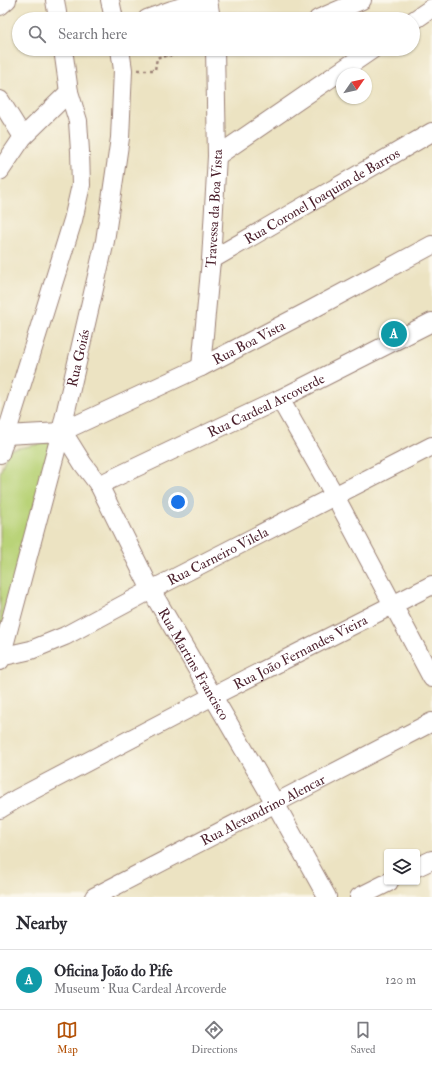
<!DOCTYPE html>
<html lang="en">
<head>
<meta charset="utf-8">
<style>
  body { margin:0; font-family:"IM FELL Double Pica",serif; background:#f2f2f3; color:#2b2b33 }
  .controls { position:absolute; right:12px; bottom:12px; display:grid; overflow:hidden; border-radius:4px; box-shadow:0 1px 3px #0004 }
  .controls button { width:36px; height:36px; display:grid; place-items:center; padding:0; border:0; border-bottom:1px solid #e1e1e2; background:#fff; color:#2b2b33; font:20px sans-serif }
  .compass { position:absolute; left:336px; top:68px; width:36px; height:36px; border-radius:50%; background:#fff; box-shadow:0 1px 3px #0004; rotate:56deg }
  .you { position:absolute; left:178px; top:502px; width:14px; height:14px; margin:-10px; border:3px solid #fff; border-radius:50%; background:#1a73e8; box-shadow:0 0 0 6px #1a73e833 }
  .badge { display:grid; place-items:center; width:26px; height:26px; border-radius:50%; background:#b45309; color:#fff; font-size:13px; font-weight:700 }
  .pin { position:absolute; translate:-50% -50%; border:2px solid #fff; box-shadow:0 1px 4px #0006 }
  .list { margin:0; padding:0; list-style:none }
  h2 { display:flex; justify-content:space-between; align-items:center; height:52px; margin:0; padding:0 16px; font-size:17px }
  h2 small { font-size:13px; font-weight:400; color:#7c7c81 }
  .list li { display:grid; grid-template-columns:26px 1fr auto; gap:12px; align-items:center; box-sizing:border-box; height:60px; padding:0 16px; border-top:1px solid #e1e1e2 }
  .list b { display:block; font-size:15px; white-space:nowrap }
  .list p { margin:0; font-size:13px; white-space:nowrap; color:#7c7c81 }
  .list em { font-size:13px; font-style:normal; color:#7c7c81 }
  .icon { flex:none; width:22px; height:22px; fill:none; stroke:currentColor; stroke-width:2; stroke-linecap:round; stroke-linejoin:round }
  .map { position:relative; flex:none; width:432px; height:897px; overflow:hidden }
  .search { position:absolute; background:#fff; box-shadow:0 1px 3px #0004; left:12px; right:12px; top:12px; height:44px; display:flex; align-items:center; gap:10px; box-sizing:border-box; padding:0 14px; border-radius:22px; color:#7c7c81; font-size:15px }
  .sheet { height:112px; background:#fff }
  nav { display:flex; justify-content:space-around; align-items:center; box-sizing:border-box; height:56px; border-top:1px solid #e1e1e2; background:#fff; font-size:11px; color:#7c7c81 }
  nav a { display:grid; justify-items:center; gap:2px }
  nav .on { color:#b45309 }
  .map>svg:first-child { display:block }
</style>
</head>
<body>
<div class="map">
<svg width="432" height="897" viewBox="0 0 432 897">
  <rect width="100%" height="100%" fill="#fbf7ec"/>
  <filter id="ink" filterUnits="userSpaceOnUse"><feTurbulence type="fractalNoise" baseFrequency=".025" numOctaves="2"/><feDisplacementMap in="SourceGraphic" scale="8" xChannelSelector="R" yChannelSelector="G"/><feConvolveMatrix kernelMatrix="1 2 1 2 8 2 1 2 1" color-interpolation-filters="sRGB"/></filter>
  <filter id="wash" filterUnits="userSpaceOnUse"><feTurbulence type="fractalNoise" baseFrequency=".012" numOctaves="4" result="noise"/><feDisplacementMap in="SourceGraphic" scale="16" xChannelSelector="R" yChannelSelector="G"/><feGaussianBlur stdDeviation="0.9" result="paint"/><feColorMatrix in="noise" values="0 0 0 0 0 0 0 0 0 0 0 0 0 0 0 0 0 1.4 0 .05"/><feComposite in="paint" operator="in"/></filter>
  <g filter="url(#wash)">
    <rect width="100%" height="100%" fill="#ece3c2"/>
    <path fill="#b9d378" stroke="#827952" d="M51,442L0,635V473L8,450Z"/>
  </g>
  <g filter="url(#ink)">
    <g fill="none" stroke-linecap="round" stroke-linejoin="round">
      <defs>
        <g id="minor">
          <path d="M55,0L58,19"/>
          <path d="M110,0L114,19"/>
          <path d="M208,0L211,19"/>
          <path d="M0,6L7,0"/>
          <path d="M147,19L172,10L206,0"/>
          <path d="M318,19L362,0"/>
          <path d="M413,21L432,8"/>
          <path d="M0,100L23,137"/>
          <path d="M217,156L373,49"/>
          <path d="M0,171L23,137L69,92"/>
          <path id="s1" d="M211,260L432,132"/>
          <path id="s2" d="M201,367L211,260L217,156L215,49"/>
          <path d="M280,399L335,496L432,678"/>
          <path id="s3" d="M0,430L6,435L61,432L201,367L309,311L432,245"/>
          <path id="s4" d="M61,432L68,440L83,464L99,485L151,590L275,803L327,897"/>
          <path d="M0,454L73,220L81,185L80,151L78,121L69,92L63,49"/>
          <path id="s5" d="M99,485L280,399L432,322"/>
          <path id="s6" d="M0,657L31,650L65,636L151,590L432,446"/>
          <path id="s7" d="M0,661L61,432L105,241L120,138L123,70L120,49"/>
          <path id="s8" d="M0,809L18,798L213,696L432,585"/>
          <path d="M417,867L432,860"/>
          <path id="s9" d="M94,897L432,722"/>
          <path d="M359,897L389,882"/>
        </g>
      </defs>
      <use href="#minor" stroke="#9b8176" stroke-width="20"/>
      <path stroke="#9b8176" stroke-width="2.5" stroke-dasharray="3 3" stroke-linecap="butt" d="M138,70H155L157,58L159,57L199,52"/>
      <use href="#minor" stroke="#fff" stroke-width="18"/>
    </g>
  </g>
  <g text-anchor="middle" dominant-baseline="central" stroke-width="3" stroke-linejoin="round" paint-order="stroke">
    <g font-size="14" fill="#4a1f2b" stroke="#fbf7ec">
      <text stroke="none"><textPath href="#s1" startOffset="128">Rua Coronel Joaquim de Barros</textPath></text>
      <text stroke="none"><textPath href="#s2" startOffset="159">Travessa da Boa Vista</textPath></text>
      <text stroke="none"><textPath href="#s3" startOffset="271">Rua Boa Vista</textPath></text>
      <text stroke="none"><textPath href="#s7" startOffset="313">Rua Goiás</textPath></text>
      <text stroke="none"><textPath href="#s5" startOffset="185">Rua Cardeal Arcoverde</textPath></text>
      <text stroke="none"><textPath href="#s6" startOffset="241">Rua Carneiro Vilela</textPath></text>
      <text stroke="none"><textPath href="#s8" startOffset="339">Rua João Fernandes Vieira</textPath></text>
      <text stroke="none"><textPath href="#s4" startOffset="268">Rua Martins Francisco</textPath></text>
      <text stroke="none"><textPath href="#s9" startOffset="190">Rua Alexandrino Alencar</textPath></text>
    </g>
  </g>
</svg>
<div class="controls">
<button><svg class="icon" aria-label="layers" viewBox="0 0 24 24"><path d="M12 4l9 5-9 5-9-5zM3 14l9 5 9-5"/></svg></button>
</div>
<svg class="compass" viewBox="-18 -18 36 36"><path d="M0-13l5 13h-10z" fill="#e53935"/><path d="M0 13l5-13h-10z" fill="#7c7c81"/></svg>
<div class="you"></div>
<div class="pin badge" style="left:394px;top:334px;background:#0f9aa8">A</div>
<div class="search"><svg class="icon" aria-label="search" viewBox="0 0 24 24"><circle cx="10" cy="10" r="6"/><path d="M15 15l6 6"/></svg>Search here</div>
</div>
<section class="sheet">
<h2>Nearby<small></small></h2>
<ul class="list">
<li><span class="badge" style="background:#0f9aa8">A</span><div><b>Oficina João do Pife</b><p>Museum · Rua Cardeal Arcoverde</p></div><em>120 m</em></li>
</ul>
</section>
<nav>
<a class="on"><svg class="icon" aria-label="map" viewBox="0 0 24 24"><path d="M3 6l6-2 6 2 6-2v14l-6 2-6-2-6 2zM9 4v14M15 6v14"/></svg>Map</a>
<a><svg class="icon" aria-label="directions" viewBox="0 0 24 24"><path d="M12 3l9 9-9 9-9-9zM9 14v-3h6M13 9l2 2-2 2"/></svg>Directions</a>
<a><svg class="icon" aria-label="saved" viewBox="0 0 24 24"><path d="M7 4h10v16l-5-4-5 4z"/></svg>Saved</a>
</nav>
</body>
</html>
